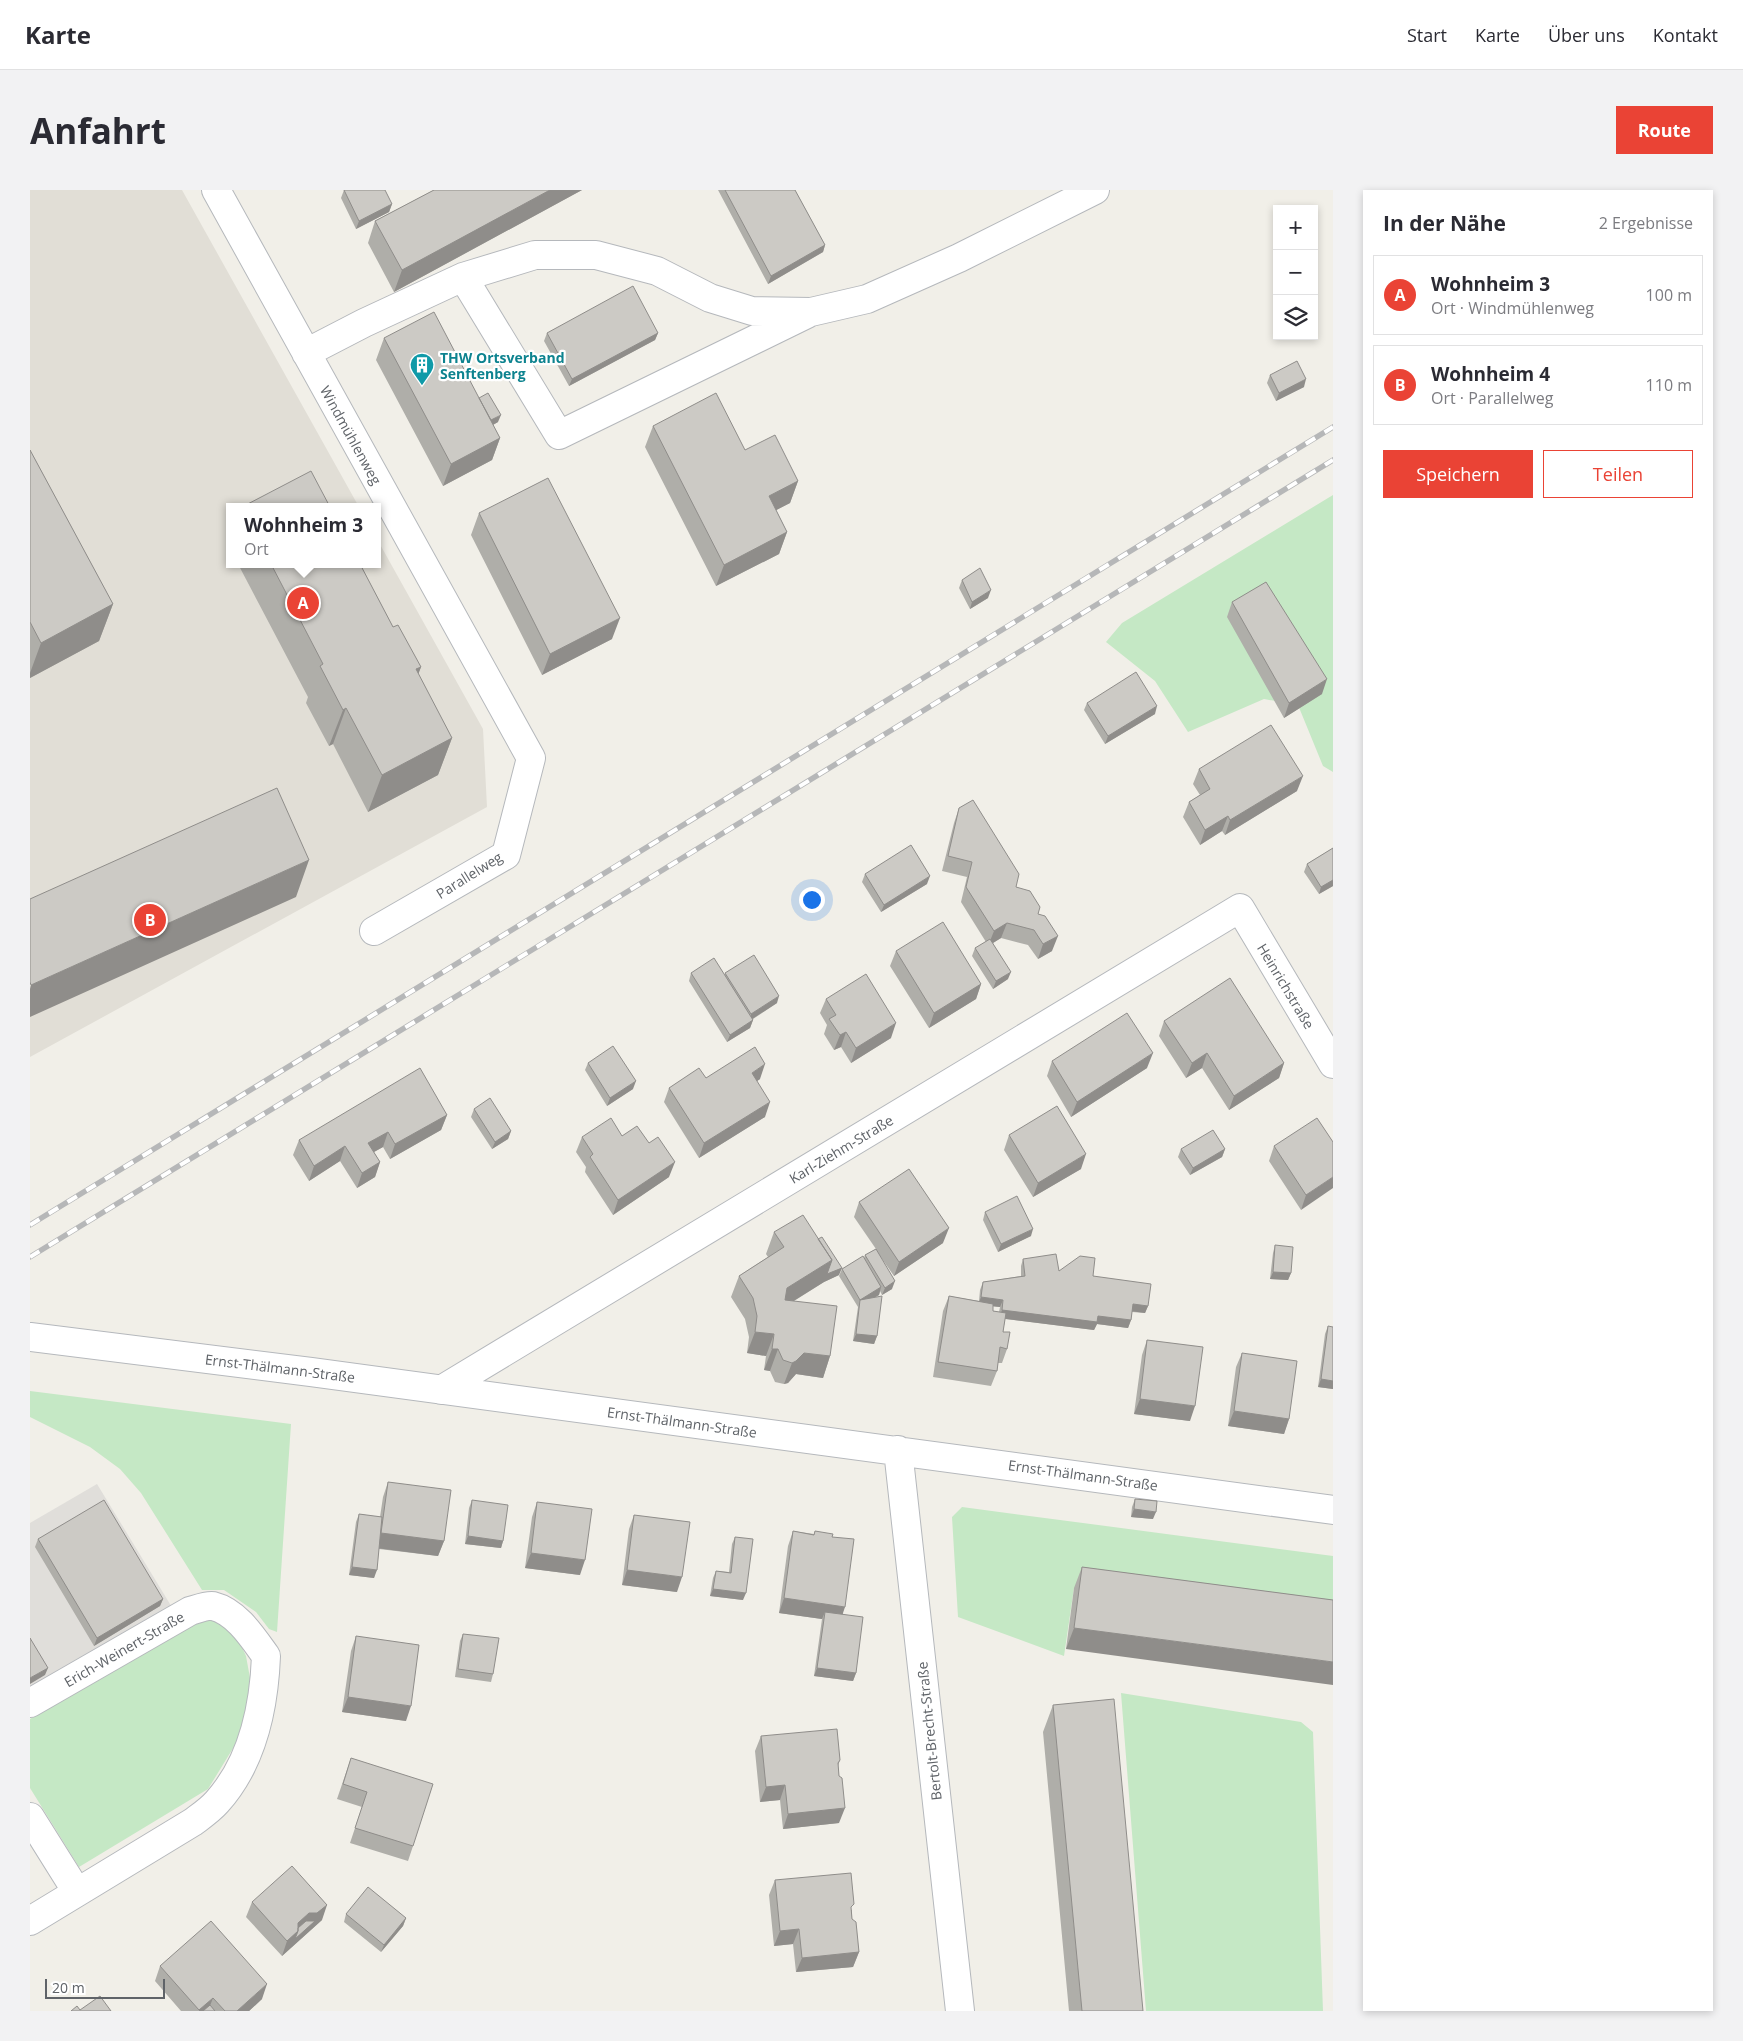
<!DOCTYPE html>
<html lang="de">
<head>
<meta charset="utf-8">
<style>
  body { margin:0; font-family:"Open Sans",sans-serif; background:#f2f2f3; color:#2b2b33 }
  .controls { position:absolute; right:15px; top:15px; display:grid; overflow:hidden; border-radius:0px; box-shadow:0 2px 8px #0003 }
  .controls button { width:45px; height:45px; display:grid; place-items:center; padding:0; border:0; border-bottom:1px solid #e1e1e2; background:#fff; color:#2b2b33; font:25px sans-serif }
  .scale { position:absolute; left:15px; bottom:12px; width:120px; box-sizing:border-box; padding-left:5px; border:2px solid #5f6368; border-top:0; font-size:14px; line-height:18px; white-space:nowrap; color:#5f6368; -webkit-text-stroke:4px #fff; paint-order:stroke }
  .you { position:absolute; left:781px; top:709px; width:18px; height:18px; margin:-12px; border:4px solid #fff; border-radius:50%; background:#1a73e8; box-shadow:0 0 0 8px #1a73e833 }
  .badge { display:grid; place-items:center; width:32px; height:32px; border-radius:50%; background:#ea4335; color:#fff; font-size:16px; font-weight:700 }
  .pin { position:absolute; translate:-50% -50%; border:2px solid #fff; box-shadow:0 1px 5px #0006 }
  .popup { position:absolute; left:196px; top:313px; width:155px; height:65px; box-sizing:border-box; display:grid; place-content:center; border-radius:0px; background:#fff; filter:drop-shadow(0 1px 4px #0005); font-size:16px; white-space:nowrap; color:#7c7c81 }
  .popup b { font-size:19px; color:#2b2b33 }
  .popup::after { content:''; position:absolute; left:50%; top:100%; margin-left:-10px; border:10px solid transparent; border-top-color:#fff }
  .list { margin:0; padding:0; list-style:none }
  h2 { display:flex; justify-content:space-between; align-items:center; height:65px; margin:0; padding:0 20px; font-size:21px }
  h2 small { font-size:16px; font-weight:400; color:#7c7c81 }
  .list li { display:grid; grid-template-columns:32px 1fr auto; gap:15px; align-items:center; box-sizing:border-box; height:80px; margin:0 10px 10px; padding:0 10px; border:1px solid #e1e1e2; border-radius:0px }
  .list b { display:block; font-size:19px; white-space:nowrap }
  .list p { margin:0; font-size:16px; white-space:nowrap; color:#7c7c81 }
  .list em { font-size:16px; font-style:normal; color:#7c7c81 }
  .actions { display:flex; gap:10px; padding:15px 20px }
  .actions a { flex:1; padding:11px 0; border:1px solid #ea4335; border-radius:0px; text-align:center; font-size:18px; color:#ea4335 }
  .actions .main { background:#ea4335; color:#fff }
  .icon { flex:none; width:28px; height:28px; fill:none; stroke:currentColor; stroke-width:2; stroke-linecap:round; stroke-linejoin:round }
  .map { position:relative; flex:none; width:1303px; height:1821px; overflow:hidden; border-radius:0px }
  header { display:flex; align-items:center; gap:30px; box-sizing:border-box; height:70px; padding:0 25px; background:#fff; border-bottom:1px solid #e1e1e2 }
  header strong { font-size:24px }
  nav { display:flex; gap:28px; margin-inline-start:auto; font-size:18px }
  .intro { display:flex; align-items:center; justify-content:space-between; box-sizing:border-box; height:120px; padding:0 30px }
  h1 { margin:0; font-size:35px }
  .button { padding:12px 22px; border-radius:0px; background:#ea4335; color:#fff; font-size:18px; font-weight:700 }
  main { display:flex; gap:30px; padding:0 30px }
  aside { flex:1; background:#fff; border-radius:0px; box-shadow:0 2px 8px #0003 }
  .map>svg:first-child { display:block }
</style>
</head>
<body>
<header>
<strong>Karte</strong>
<nav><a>Start</a><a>Karte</a><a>Über uns</a><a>Kontakt</a></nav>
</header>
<div class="intro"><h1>Anfahrt</h1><a class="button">Route</a></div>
<main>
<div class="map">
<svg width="1303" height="1821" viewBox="0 0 1303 1821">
  <rect width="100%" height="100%" fill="#f1efe8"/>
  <path fill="#e0deda" d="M67,1294L143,1419L0,1501V1333Z"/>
  <path fill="#e1ded6" d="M0,0H152L329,317H199V374H347V349L453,539L457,617L0,867Z"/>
  <path fill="#c5e8c5" d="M1303,305V582L1293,576L1268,515L1234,509L1158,542L1125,491L1076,452L1092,433Z
    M0,1201L261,1234L247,1442L239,1439L226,1422L194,1400H172L111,1303L90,1279L60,1257L0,1227Z
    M932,1317L1303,1366V1433L1044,1398L1034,1466L928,1427L922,1327Z
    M180,1428L193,1432L209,1451L216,1466L220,1488L218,1516L205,1555L178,1599L49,1677L0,1598V1529L168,1430Z
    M1091,1503L1271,1532L1283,1542L1293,1821H1116Z"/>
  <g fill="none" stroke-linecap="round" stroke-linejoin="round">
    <defs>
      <path id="minor" d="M186,0L501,568L476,665L344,741
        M433,87L529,245L777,124
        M276,163L334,133L433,87L505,65H566L627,81L680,108L722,121L781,122L837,109L929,68L1065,0
        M0,1147L281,1182L1303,1320
        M411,1200L1210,718L1303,874
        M868,1260L930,1821
        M0,1513L160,1421C167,1419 177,1415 183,1416C207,1422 223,1448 236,1466C234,1518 223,1572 187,1612C180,1620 171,1626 163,1632L0,1731
        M0,1627L47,1702"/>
    </defs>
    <use href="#minor" stroke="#b5b8bc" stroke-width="30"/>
    <use href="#minor" stroke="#fff" stroke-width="28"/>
    <defs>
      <path id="rail" d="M0,1035L1303,237
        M0,1067L1303,270"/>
    </defs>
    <use href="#rail" stroke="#b6b7b8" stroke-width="5.5"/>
    <use href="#rail" stroke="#fff" stroke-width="4" stroke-dasharray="11" stroke-linecap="butt"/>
  </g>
  <path fill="#afaea9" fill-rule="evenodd" d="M314,0L362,14L359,22L326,39L311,8Z
    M404,0H552L364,102L338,53L345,31Z
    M688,0H765L795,55L793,62L738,94Z
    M517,143H628L625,150L539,196L514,151Z
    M354,148L449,208L468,232L463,235L470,248L462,270L413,296L346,170Z
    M1240,185L1274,197L1246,211L1237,193Z
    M623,236L715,260L768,291L760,313L746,320L757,342L749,364L686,396L615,257Z
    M0,260L83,414L69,451L0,488Z
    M449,323L582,449L512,485L441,345Z
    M208,374H330L363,437L391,477L388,484L422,548L408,585L338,622L303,554L299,556L276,513L278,507Z
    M932,390L958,408L940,419L929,398Z
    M1202,412L1292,504L1254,528L1197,427Z
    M1057,513L1125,524L1075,554L1054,520Z
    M1169,579L1267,601L1195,645L1192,641L1170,655L1153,627L1159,612L1170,605L1163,594Z
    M929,618L986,697L1008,724L1022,761L1008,769L998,755L971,748L963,753L978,789L963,799L942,766L945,758L956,752L931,712L937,687L912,681L924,633Z
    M1303,658V696L1289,704L1274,682L1277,674Z
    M835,684L897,694L851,722L832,692Z
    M866,761L951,794L946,809L899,838L860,776Z
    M661,783L695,785V783L747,813L723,829V830L720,838L697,852L659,791Z
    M796,809L861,848L821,873L811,857L804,860L794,844L797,835L790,823Z
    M1134,831L1254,873L1249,888L1199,920L1172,878L1156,888L1129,846Z
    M1022,871L1117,878L1041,927L1017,886Z
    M558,873L603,899L577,916L555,880Z
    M676,888L730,889L727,891L735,927L669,968L634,912L639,898Z
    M444,919L481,941L478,949L462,959L441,927Z
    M417,925L411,940L360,969L353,957L344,962L350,972L345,987L327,998L310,971L279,991L263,965L269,950Z
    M979,945L1051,979L1003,1007L974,960Z
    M592,946L619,953L639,987L583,1025L555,982L556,977L546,962L552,947Z
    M1303,952L1271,1020L1239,971L1244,956Z
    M1151,959H1195L1192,967L1160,985L1148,967Z
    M829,1012L913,1053L864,1086L850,1066L862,1099L852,1105L850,1101L849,1105L844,1108L847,1146L844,1154L823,1151L828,1117L809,1086L812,1079L834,1068L835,1065L846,1059L824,1027Z
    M955,1022L1001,1046L968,1062L953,1030Z
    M744,1042L809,1085L794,1092L764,1111L800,1166L793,1188L766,1184L758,1193L754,1194L745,1192L740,1181L734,1180L736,1166L717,1163L719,1147L715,1129L701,1107L709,1086L738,1067L736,1064Z
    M1245,1055L1261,1083L1258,1090L1240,1089L1243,1063Z
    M993,1069L1029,1081L1063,1086L1118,1116L1115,1123L1102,1122L1101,1130L1098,1138L1067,1134L1064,1140L975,1129L973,1142L977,1159L972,1173H968L967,1181L961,1196L903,1187L913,1121L919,1106L949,1111L950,1100L953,1092L991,1086V1076ZM963,1116L970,1117L969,1122L963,1121Z
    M1298,1136L1303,1199L1288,1197L1295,1144Z
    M1117,1150L1160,1231L1104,1224L1112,1165Z
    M1212,1163L1259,1229L1254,1244L1198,1236L1206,1177Z
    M358,1292L414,1351L408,1366L349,1359L344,1388L319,1385L326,1332L329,1324L350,1327L353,1307Z
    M1105,1309L1123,1329L1101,1327L1102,1317Z
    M442,1310L473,1351L471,1358L435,1354L439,1318Z
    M507,1312L550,1385L495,1378L502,1327Z
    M604,1325L647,1402L592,1395L599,1339Z
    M763,1341L784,1344L785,1341L802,1347L813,1424L826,1483L823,1491L784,1486L792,1429L749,1423L758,1356Z
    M705,1347L713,1410L680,1406L683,1388L686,1381L699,1382L702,1354Z
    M8,1349L133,1409L130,1416L64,1456L5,1357Z
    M1052,1377L1303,1410L1036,1459L1044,1398Z
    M433,1444L463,1484L461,1492L425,1487L430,1451Z
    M326,1446L376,1531L312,1522L321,1461Z
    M1023,1515L1113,1821H1039L1013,1542Z
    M731,1546L810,1570L808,1576L809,1586V1633L753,1639L750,1610L730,1612L725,1561Z
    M321,1568L383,1656L378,1671L320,1653L332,1617L307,1609Z
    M745,1690L822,1720V1729L829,1762L823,1777L766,1782L763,1754L744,1756L739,1705Z
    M222,1712L292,1730L252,1766L216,1727Z
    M316,1724L376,1728L373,1736L351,1762L314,1732Z
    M130,1776L232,1809L219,1821H151L125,1791Z"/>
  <path fill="#8f8d8a" d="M520,0H552L364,102L372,80Z
    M362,14L359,22L326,39L329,31Z
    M795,55L793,62L738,94L741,86Z
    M628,143L625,150L539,196L542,189Z
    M1276,189L1274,197L1246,211L1249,203Z
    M471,225L468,232L448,243L451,235Z
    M470,248L462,270L413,296L421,274Z
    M768,291L760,313L731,328L739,306Z
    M757,342L749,364L686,396L694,375Z
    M961,400L958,408L940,419L942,412Z
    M83,414L69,451L0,488V483L11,453Z
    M590,428L582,449L512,485L520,464Z
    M391,477L377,514L386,479Z
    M1297,489L1292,504L1254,528L1259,513Z
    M1127,516L1125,524L1075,554L1078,546Z
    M316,518L303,554L299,556L313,520Z
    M422,548L408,585L338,622L352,585Z
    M1273,586L1267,601L1195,645L1200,630Z
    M1198,626L1192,641L1170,655L1175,640Z
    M279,670L266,707L0,827V799L1,795Z
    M900,686L897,694L851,722L854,715Z
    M1303,690V696L1289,704L1291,697Z
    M977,733L971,748L958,756L964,741Z
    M1028,746L1022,761L1008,769L1013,754Z
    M981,782L978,789L963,799L966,791Z
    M951,794L946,809L899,838L904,823Z
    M749,806L747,813L719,831L721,824Z
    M723,830L720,838L697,852L700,845Z
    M866,833L861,848L821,873L826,858Z
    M816,842L811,857L804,860L810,845Z
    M1123,863L1117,878L1041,927L1047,912Z
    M1177,863L1172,878L1156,888L1162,873Z
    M1254,873L1249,888L1199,920L1204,906Z
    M735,874L730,889L717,898L722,883Z
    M606,891L603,899L577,916L580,908Z
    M740,912L735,927L669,968L674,953Z
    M417,925L411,940L360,969L365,954Z
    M481,941L478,949L462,959L465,952Z
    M358,942L353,957L333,968L338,953Z
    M315,956L310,971L279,991L284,976Z
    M1195,959L1192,967L1160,985L1163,978Z
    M1056,964L1051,979L1003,1007L1008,993Z
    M350,972L345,987L327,998L332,983Z
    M645,972L639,987L583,1025L588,1010Z
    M1303,987V998L1271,1020L1276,1005Z
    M919,1038L913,1053L864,1086L869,1072Z
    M1003,1039L1001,1046L968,1062L971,1054Z
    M802,1070L812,1078L809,1085L794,1092L749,1120L757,1098Z
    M1243,1082L1261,1083L1258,1090L1240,1089Z
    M865,1091L862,1099L852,1105L855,1098Z
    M851,1097L849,1105L830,1116V1110Z
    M951,1107L973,1110L970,1117L948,1115Z
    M1103,1114L1118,1116L1115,1123L1100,1121Z
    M972,1120L1068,1126L1101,1130L1098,1138L1067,1134L1064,1140L969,1128Z
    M725,1142L744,1144L736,1166L717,1163Z
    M826,1144L847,1146L844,1154L823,1151Z
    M742,1159H748L740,1181L734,1180Z
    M774,1163L800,1166L793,1188L766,1184L758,1193L754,1194L762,1173Z
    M1291,1189L1303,1191V1199L1288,1197Z
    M1110,1209L1165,1216L1160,1231L1104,1224Z
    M1204,1221L1259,1229L1254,1244L1198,1236Z
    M1104,1319L1126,1322L1123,1329L1101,1327Z
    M351,1343L414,1351L408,1366L346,1358Z
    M438,1346L473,1351L471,1358L435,1354Z
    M501,1363L555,1370L550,1385L495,1378Z
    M322,1377L347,1380L344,1388L319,1385Z
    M597,1380L652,1387L647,1402L592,1395Z
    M683,1399L716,1403L713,1410L680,1406Z
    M754,1408L815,1417L810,1432L795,1422L792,1429L749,1423Z
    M133,1409L130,1416L64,1456L67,1448Z
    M1044,1438L1303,1472V1495L1036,1459Z
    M18,1478L15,1485L0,1494V1488Z
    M787,1478L826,1483L823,1491L784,1486Z
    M318,1507L381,1516L376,1531L312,1522Z
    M755,1595L750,1610L730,1612L736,1597Z
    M815,1618L809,1633L753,1639L758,1624Z
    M297,1715L292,1730L252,1766L257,1751L268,1733L279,1723Z
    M376,1728L373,1736L351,1762L354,1755Z
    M769,1739L763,1754L744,1756L750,1741Z
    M829,1762L823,1777L766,1782L772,1768Z
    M237,1794L232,1809L219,1821H207Z
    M183,1808L178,1821H169V1820Z"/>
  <path fill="#cccac5" stroke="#8f8d8a" d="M314,0H355L362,14L329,31Z
    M404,0H520L372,80L345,31Z
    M695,0H765L795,55L741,86Z
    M603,96L628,143L542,189L517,143Z
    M404,122L470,248L421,274L354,148Z
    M1267,171L1276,189L1249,203L1240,185Z
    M458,203L471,225L461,230L449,208Z
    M686,203L715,260L745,245L768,291L739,306L757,342L694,375L623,236Z
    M0,260L83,414L11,453L0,432Z
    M281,281L300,317H212Z
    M518,288L590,428L520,464L449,323Z
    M241,374H330L363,437L368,435L391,477L386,479L422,548L352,585L316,518L313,520L290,476L293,474Z
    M950,378L961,400L942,412L932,390Z
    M1236,392L1297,489L1259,513L1202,412Z
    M1106,482L1127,516L1078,546L1057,513Z
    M1241,535L1273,586L1200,630L1198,626L1175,640L1159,612L1180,599L1169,579Z
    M247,598L279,670L1,795L0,792V709Z
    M943,610L989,684L986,697L1000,701L1010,717L1008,724L1015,726L1028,746L1013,754L1004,740L977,733L964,741L936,697L942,672L918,666L929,618Z
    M881,655L900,686L854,715L835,684Z
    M1303,658V690L1291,697L1277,674Z
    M913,732L951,794L904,823L866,761Z
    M960,749L981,782L966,791L945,758Z
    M724,765L749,806L721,824L695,783Z
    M684,768L723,830L700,845L661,783Z
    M836,784L866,833L826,858L816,842L810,845L799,829L806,825L796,809Z
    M1200,788L1254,873L1204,906L1177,863L1162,873L1134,831Z
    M1097,823L1123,863L1047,912L1022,871Z
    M583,856L606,891L580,908L558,873Z
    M725,857L735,874L722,883L740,912L674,953L639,898L669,878L676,888Z
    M390,878L417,925L365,954L358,942L338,953L350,972L332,983L315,956L284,976L269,950Z
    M460,908L481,941L465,952L444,919Z
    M1027,916L1056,964L1008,993L979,945Z
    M581,928L592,946L607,936L619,953L628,947L645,972L588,1010L560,967L563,964L552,947Z
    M1287,928L1303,952V987L1276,1005L1244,956Z
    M1183,940L1195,959L1163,978L1151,959Z
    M879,979L919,1038L869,1072L829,1012Z
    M987,1006L1003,1039L971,1054L955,1022Z
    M773,1025L802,1070L757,1098L755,1110L807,1116L800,1166L774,1163L766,1171L762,1173L753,1170L748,1159H742L744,1144L725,1142L727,1126L723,1108L709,1086L754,1057L744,1042Z
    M792,1047L812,1078L797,1084L802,1070L788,1049Z
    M1245,1055L1263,1057L1261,1083L1243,1082Z
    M846,1059L865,1091L855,1098L835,1065Z
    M1026,1064L1029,1081L1050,1066L1065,1068L1063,1086L1121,1094L1118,1116L1103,1114L1101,1130L1068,1126L1067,1132L972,1120L973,1110L951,1107L953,1092L995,1086L993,1069Z
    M833,1066L851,1097L830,1110L852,1106L847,1146L826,1144L830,1110L812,1079Z
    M919,1106L963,1114V1121L976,1123L973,1142H980L977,1159L970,1157L967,1181L908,1172Z
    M1298,1136L1303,1137V1191L1291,1189Z
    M1117,1150L1173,1157L1165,1216L1110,1209Z
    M1212,1163L1267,1171L1259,1229L1204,1221Z
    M358,1292L421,1300L414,1351L351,1343Z
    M1105,1309L1127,1311L1126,1322L1104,1319Z
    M74,1310L133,1409L67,1448L8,1349Z
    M442,1310L478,1315L473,1351L438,1346Z
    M507,1312L562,1319L555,1370L501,1363Z
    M329,1324L352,1327L347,1380L322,1377Z
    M604,1325L660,1332L652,1387L597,1380Z
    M763,1341L784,1345L785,1341L803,1344L802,1347L824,1349L815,1417L754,1408Z
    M705,1347L723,1349L716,1403L683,1399L686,1381L701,1383Z
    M1052,1377L1303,1410V1472L1044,1438Z
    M795,1422L833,1427L826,1483L787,1478Z
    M433,1444L469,1448L463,1484L428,1479Z
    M326,1446L389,1455L381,1516L318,1507Z
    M0,1448L18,1478L0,1488Z
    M1084,1509L1113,1821H1052L1023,1515Z
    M807,1539L810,1570L808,1573L809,1586L812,1588L815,1618L758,1624L755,1595L736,1597L731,1546Z
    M321,1568L403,1594L383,1656L325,1638L337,1602L313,1594Z
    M262,1676L297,1715L287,1723H279L268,1733V1741L257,1751L222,1712Z
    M821,1683L824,1714L821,1717L822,1729L826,1732L829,1762L772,1768L769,1739L750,1741L745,1690Z
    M338,1697L376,1728L354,1755L316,1724Z
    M181,1731L237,1794L207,1821H195L183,1808L169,1820L130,1776Z
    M276,1731H285L265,1749L268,1741V1738Z
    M70,1806L81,1821H41L47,1816L50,1820Z
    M180,1815L185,1821H173Z"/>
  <defs>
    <symbol id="building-pin" viewBox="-11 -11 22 30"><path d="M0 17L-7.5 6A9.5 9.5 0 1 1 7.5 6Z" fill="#0f9aa8" stroke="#fff"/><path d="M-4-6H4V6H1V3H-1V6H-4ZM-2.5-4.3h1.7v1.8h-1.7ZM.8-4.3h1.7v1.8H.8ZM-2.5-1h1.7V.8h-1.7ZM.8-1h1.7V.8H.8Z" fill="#fff"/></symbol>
  </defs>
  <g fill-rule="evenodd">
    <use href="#building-pin" x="378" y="161" width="28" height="38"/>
  </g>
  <g text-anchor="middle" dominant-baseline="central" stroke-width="4.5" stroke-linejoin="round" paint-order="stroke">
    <g font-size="14" font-weight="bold" fill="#0d838f" stroke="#fff" text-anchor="start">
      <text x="410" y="167">THW Ortsverband<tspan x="410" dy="16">Senftenberg</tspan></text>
    </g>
    <g font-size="14" fill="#5f6368" stroke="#fff">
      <text transform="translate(321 245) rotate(61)">Windmühlenweg</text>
      <text transform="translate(439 685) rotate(-32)">Parallelweg</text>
      <text transform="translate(1256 796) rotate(59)">Heinrichstraße</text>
      <text transform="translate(811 959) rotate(-31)">Karl-Ziehm-Straße</text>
      <text transform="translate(250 1178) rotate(7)">Ernst-Thälmann-Straße</text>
      <text transform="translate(652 1232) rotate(8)">Ernst-Thälmann-Straße</text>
      <text transform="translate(1053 1285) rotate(8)">Ernst-Thälmann-Straße</text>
      <text transform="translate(94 1459) rotate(-30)">Erich-Weinert-Straße</text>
      <text transform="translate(899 1541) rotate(-96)">Bertolt-Brecht-Straße</text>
    </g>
  </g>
</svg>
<div class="controls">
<button>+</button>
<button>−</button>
<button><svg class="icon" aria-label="layers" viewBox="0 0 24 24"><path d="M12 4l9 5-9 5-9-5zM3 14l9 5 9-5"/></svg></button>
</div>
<div class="scale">20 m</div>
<div class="you"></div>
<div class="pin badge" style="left:273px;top:413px">A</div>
<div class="popup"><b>Wohnheim 3</b>Ort</div>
<div class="pin badge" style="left:120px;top:730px">B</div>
</div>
<aside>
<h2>In der Nähe<small>2 Ergebnisse</small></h2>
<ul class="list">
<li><span class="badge">A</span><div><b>Wohnheim 3</b><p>Ort · Windmühlenweg</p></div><em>100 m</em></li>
<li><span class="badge">B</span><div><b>Wohnheim 4</b><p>Ort · Parallelweg</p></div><em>110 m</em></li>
</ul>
<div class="actions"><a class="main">Speichern</a><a>Teilen</a></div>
</aside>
</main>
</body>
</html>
